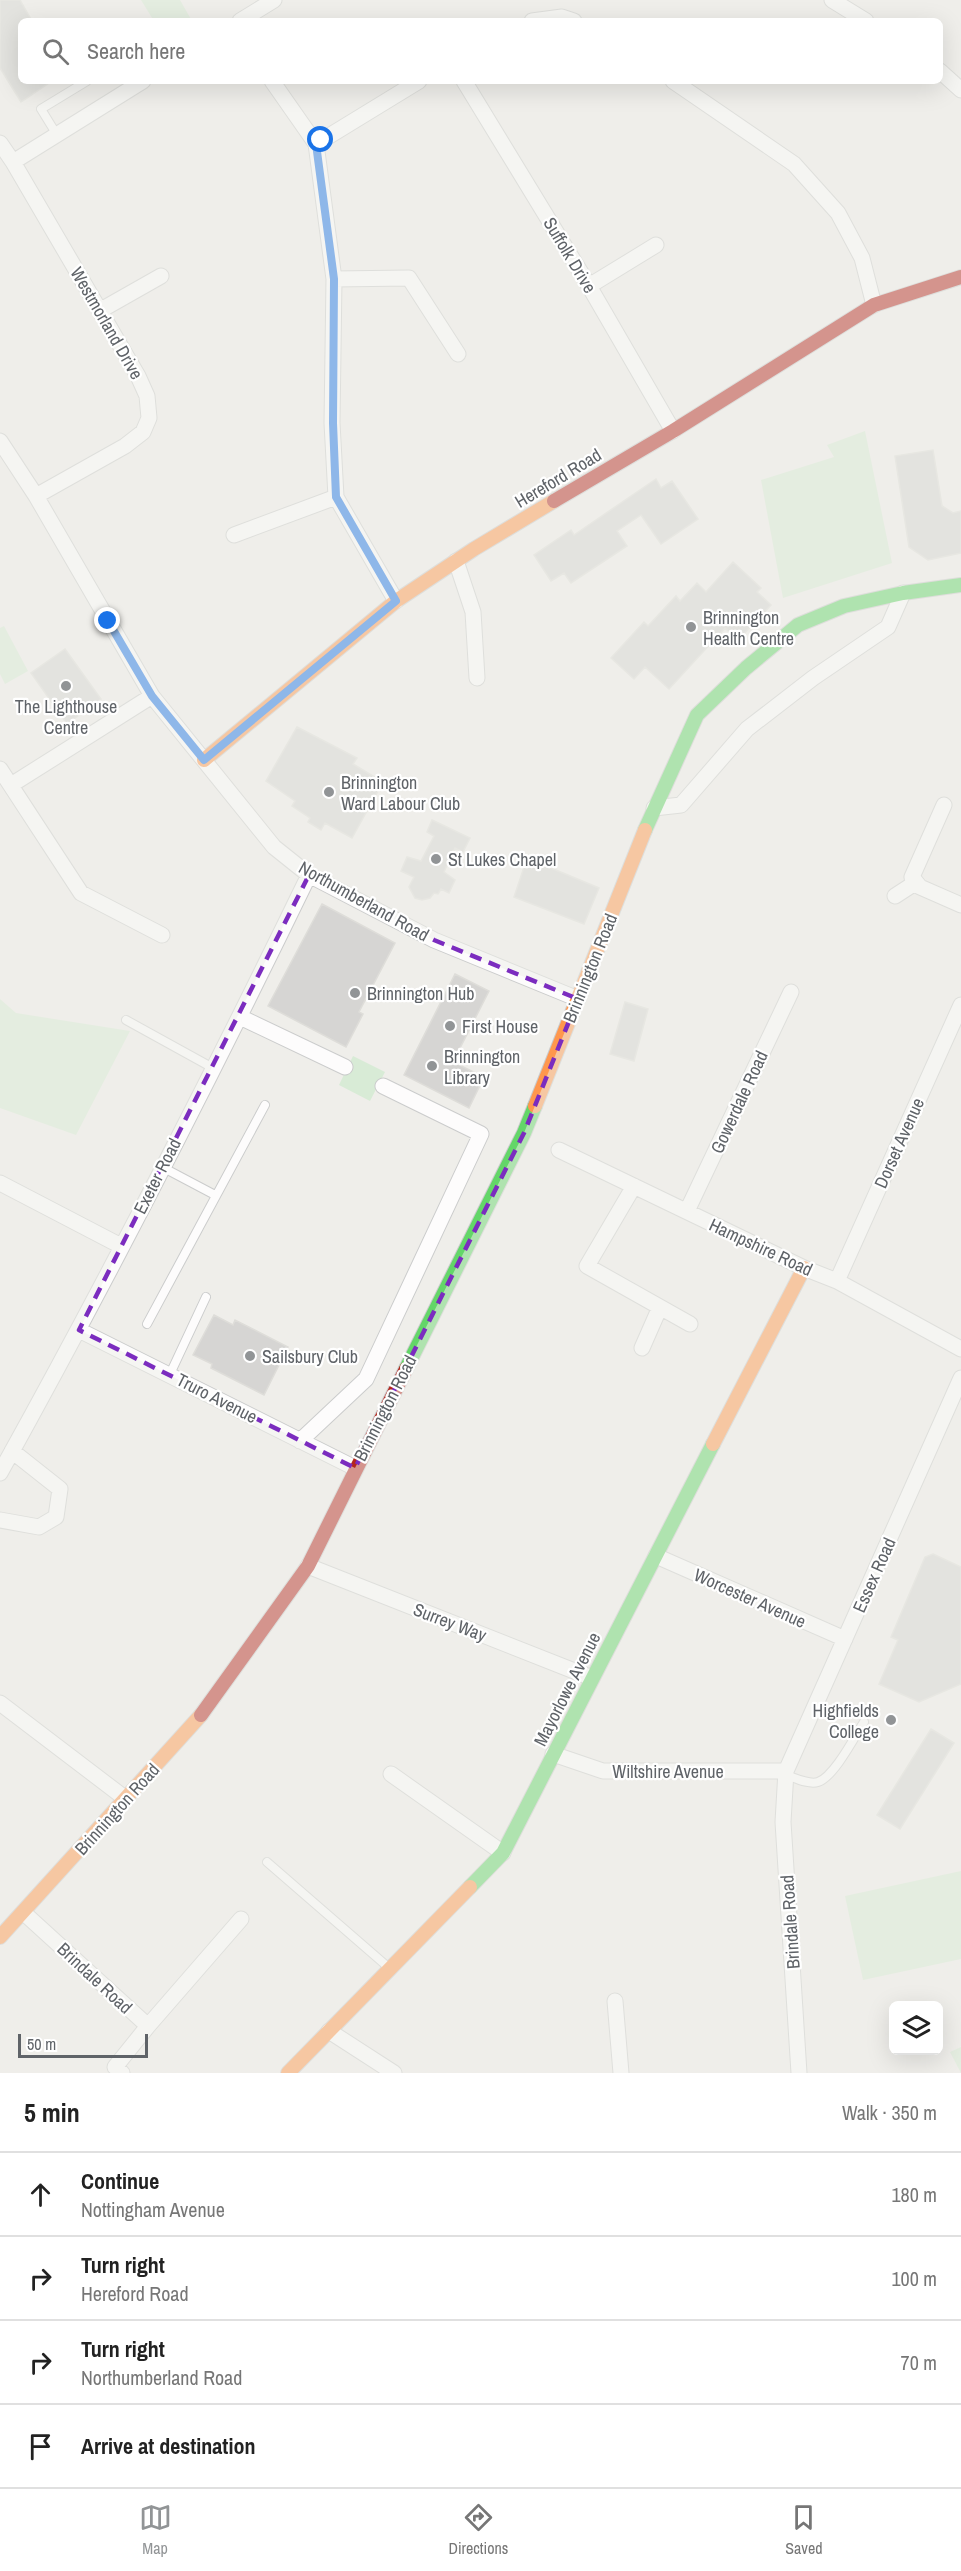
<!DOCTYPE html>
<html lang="en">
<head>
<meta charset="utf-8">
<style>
  body { margin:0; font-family:"Archivo Narrow",sans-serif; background:#f6f6f6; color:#222 }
  .controls { position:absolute; right:18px; bottom:18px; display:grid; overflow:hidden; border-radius:9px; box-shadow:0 6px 24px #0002 }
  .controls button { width:54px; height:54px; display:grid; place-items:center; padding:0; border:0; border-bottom:2px solid #e0e0e0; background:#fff; color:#222; font:30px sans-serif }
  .scale { position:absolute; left:18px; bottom:15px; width:130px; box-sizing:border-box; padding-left:6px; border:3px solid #5f6368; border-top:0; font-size:16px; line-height:21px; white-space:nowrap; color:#5f6368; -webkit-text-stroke:4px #fff; paint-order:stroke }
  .stop { position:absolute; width:18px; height:18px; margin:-14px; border:4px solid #1a73e8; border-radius:50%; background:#fff }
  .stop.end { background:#1a73e8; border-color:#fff; box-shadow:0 2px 6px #0008 }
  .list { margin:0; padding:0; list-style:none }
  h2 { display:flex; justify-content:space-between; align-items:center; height:78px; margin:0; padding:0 24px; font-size:26px }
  h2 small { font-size:20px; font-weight:400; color:#767676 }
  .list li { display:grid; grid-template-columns:39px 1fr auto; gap:18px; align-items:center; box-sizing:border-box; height:84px; padding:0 24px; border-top:2px solid #e0e0e0 }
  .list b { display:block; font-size:22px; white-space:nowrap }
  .list p { margin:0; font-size:20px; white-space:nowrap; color:#767676 }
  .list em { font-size:20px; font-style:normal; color:#767676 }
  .icon { flex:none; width:33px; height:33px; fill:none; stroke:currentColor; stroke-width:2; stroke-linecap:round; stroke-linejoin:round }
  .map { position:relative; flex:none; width:961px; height:2073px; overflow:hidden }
  .search { position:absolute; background:#fff; box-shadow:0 6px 24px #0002; left:18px; right:18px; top:18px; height:66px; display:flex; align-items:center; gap:15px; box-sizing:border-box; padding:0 21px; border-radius:9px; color:#767676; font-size:22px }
  .sheet { height:414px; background:#fff }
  nav { display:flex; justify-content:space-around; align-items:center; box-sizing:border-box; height:84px; border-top:2px solid #e0e0e0; background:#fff; font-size:16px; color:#767676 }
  nav a { display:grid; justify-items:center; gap:3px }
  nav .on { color:#919496 }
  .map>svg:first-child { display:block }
</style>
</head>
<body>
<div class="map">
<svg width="961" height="2073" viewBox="0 0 961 2073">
  <rect width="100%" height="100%" fill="#efeeea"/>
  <path fill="#d8ebd6" d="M141,0H180L192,21H154Z
    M865,431L892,563L783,598L761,480L834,457L827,445Z
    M4,626L28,671L5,684L0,674V628Z
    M0,999L16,1013L130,1031L76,1135L0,1108Z
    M353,1056L385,1072L370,1101L339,1085Z
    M961,1871V1959L863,1980L845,1896Z
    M961,2047V2073L950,2052Z"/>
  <path fill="#d6d5d3" stroke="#deddd9" stroke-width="1.5" d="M0,0H20L32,21H21V81H52L21,102L0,68Z
    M933,450L942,506L953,513L961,511V553L928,560L909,547L895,456Z
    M656,479L661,488L672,481L698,519L661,544L641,515L617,531L627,546L571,583L564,573L551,581L534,555L571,530L574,535Z
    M733,562L761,588L757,592L771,605L738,640L725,628L669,689L645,667L634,679L611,658L644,622L648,626L676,596L680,601L697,583L706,592Z
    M65,649L101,699L67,724L31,673Z
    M297,727L357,758L353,764L383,782L352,838L325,823L321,830L308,822L310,818L292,806L295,801L266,781Z
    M432,820L470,838L463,852L455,848L444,872L455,880L449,893L441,889L438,894L434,893L430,898L422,900L415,898L409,887L414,877L401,871L407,857L421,861L434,836L427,832Z
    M527,858L599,888L584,924L514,897Z
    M322,904L395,943L359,1012L363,1014L346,1047L268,1006Z
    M455,974L489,991L453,1062L484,1077L469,1108L404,1075Z
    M625,1002L648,1009L634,1061L610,1054Z
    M214,1315L233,1325L235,1320L288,1347L264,1395L211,1368L212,1364L193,1355Z
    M933,1554L961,1567V1684L919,1702L879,1684L898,1640L891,1637L925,1557Z
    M931,1729L954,1743L900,1829L877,1815Z"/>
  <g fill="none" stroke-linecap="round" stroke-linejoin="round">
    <defs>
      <path id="lane" d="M57,135L41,109L87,81
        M126,1020L213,1068
        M162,1167L215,1195
        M147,1324L265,1105
        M170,1374L206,1297
        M786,1775C795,1778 809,1785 818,1782C834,1777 855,1736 864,1722
        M267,1862L388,1967"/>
      <path id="street" d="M832,0L866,21
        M240,21L274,0
        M532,21L562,17L574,21
        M940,71L961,90
        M272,81L316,144L334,279L332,423L336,497L396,601
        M464,81L589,286L673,431
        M673,81L794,164L838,213L862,258L874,305
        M0,143L13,162L138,376L147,396L149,418L143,432L125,446L36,496
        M316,144L419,81
        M13,162L143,81
        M334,279L409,278L458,354
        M589,286L656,245
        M101,310L161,276
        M0,441L36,496L152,696L274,847L309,875L434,940L578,999
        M234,535L336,497
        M456,561L473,612L477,678
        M0,769L81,893L162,935
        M11,785L152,696
        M944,805L912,877L920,887L961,905
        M654,808L681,805L747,729L813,678L888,627L903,593
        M895,896L915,883
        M240,1017L345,1067
        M559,1150L804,1268L837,1281L961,1349
        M0,1183L121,1246
        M634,1186L587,1266L690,1324
        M687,1211L791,992
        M837,1281L961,1005
        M79,1330L355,1468
        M642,1348L660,1307
        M300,1441L366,1379L481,1134L383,1086
        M0,1473C109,1277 211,1077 309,875
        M0,1520L39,1527L56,1517L60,1489L12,1451
        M656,1556L845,1639
        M308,1566L592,1678
        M0,1703L126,1799
        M553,1754L603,1771H786
        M391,1774L503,1853
        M24,1913L148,2026L115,2067L122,2073
        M615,2001L621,2073
        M148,2026L241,1919
        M329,2031L394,2073
        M799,2073L783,1822L786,1771L961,1378"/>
      <path id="fast" d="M645,830L697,715L746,668L798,625L844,606L903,593L961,585
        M406,1369L524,1133L535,1106
        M470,1887L503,1853L713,1444"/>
      <path id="slow" d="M204,760L396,601L474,549L554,501
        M535,1106L645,830
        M713,1444L804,1268
        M0,1937L201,1715
        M288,2073L470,1887"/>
      <path id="jam" d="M554,501L673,431L874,305L961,277
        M201,1715L308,1566L406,1369"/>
    </defs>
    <use href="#lane" stroke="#cbcccc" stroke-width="10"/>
    <use href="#street" stroke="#cbcccc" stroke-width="17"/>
    <use href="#fast" stroke="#cacacb" stroke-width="16"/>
    <use href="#slow" stroke="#cacacb" stroke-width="16"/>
    <use href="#jam" stroke="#cacacb" stroke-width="16"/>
    <use href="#lane" stroke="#fdfcfc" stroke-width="8"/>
    <use href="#street" stroke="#fdfcfc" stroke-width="15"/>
    <use href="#fast" stroke="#63d668" stroke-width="14"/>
    <use href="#slow" stroke="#ff974d" stroke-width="14"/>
    <use href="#jam" stroke="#b3261e" stroke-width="14"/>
  </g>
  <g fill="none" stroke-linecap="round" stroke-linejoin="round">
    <path stroke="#1a73e8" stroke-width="8" d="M108,621L152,696L204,760L396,601L336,497L333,423L334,279L316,144L321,140"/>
  </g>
  <path d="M0 0H961V2073H0ZM309,875L434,940L578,999L524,1133L355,1468L79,1330Z" fill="#efeeea" fill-opacity=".55" fill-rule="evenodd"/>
  <path fill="none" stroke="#7b2cbf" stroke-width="4.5" stroke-dasharray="12 8" stroke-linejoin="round" d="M309,875L434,940L578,999L524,1133L355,1468L79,1330Z"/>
  <g fill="#919496" stroke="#fff" stroke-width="2">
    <circle cx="691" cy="627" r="6"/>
    <circle cx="66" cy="686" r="6"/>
    <circle cx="329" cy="792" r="6"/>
    <circle cx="436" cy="859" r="6"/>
    <circle cx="355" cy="993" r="6"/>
    <circle cx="450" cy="1026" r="6"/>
    <circle cx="432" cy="1066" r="6"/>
    <circle cx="250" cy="1356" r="6"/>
    <circle cx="891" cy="1720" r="6"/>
  </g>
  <g text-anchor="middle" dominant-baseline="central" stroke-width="4.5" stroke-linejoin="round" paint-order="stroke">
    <g font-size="18" fill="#5f6368" stroke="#fff">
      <text transform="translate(570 255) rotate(59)">Suffolk Drive</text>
      <text transform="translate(107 323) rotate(60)">Westmorland Drive</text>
      <text transform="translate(558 478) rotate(-31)">Hereford Road</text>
      <text transform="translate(364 901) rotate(29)">Northumberland Road</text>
      <text transform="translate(590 968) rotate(-68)">Brinnington Road</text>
      <text transform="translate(739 1102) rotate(-65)">Gowerdale Road</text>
      <text transform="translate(899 1143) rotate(-66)">Dorset Avenue</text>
      <text transform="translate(157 1176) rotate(-63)">Exeter Road</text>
      <text transform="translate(761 1247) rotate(25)">Hampshire Road</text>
      <text transform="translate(217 1398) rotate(27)">Truro Avenue</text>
      <text transform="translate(385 1408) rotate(-63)">Brinnington Road</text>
      <text transform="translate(874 1575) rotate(-66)">Essex Road</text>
      <text transform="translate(750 1598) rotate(24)">Worcester Avenue</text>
      <text transform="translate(450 1622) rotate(21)">Surrey Way</text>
      <text transform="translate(567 1689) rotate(-63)">Mayorlowe Avenue</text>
      <text x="668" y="1771">Wiltshire Avenue</text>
      <text transform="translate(117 1809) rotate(-48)">Brinnington Road</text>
      <text transform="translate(790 1922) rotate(-94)">Brindale Road</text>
      <text transform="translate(95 1978) rotate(43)">Brindale Road</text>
    </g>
    <g font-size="18" fill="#5f6368" stroke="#fff" text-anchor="start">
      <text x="703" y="617">Brinnington<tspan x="703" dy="21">Health Centre</tspan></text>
      <text x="66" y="706" text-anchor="middle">The Lighthouse<tspan x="66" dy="21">Centre</tspan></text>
      <text x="341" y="782">Brinnington<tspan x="341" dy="21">Ward Labour Club</tspan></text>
      <text x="448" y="859">St Lukes Chapel</text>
      <text x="367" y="993">Brinnington Hub</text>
      <text x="462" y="1026">First House</text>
      <text x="444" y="1056">Brinnington<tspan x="444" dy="21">Library</tspan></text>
      <text x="262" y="1356">Sailsbury Club</text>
      <text x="879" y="1710" text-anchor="end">Highfields<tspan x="879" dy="21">College</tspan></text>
    </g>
  </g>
</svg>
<div class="controls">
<button><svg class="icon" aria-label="layers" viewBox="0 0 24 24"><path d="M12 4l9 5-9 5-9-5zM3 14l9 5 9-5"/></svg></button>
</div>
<div class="scale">50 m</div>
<div class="stop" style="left:321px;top:140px"></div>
<div class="stop end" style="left:108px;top:621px"></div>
<div class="search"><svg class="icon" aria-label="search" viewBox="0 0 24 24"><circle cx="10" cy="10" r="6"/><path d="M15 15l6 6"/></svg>Search here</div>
</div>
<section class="sheet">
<h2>5 min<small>Walk · 350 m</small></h2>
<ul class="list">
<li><svg class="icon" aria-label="ahead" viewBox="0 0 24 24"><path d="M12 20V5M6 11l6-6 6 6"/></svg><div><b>Continue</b><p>Nottingham Avenue</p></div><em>180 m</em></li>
<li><svg class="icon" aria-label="right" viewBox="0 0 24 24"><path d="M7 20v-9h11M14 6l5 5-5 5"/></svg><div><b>Turn right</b><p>Hereford Road</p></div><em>100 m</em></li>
<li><svg class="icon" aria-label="right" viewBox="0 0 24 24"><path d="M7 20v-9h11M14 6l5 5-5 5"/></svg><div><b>Turn right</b><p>Northumberland Road</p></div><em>70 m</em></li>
<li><svg class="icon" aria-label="arrive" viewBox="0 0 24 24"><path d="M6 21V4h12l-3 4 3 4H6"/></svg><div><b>Arrive at destination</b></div></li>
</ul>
</section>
<nav>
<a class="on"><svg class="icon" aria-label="map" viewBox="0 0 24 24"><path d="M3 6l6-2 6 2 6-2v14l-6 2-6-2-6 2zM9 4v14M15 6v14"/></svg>Map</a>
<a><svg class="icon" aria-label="directions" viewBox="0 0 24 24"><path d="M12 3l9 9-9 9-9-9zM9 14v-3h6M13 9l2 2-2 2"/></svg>Directions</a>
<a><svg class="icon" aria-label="saved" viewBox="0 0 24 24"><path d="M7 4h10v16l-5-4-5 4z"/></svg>Saved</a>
</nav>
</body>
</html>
